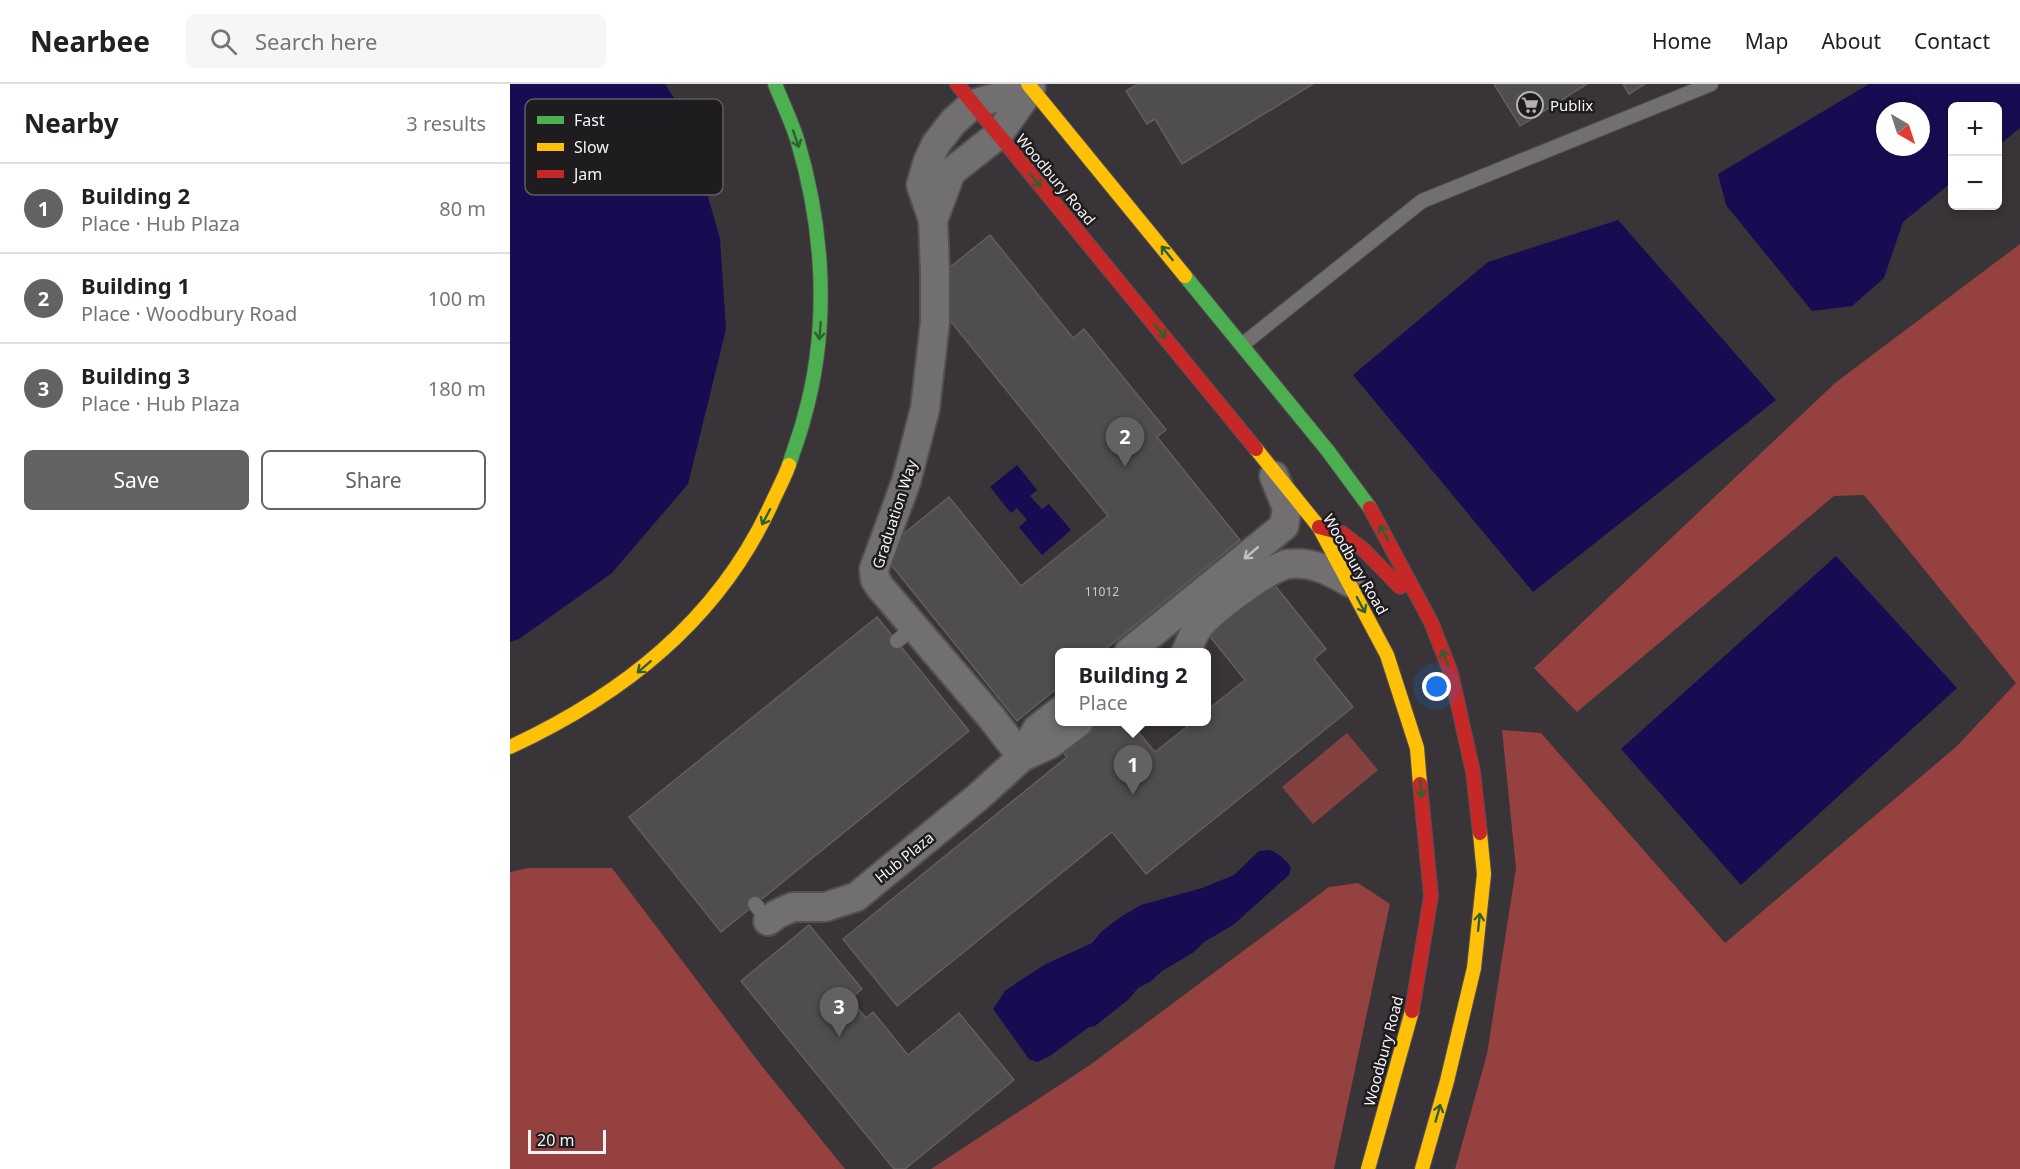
<!DOCTYPE html>
<html lang="en">
<head>
<meta charset="utf-8">
<style>
  body { margin:0; font-family:"Noto Sans",sans-serif; background:#f6f6f6; color:#202124 }
  .controls { position:absolute; right:18px; top:18px; display:grid; overflow:hidden; border-radius:9px; box-shadow:0 3px 9px #0003 }
  .controls button { width:54px; height:54px; display:grid; place-items:center; padding:0; border:0; border-bottom:2px solid #e0e0e0; background:#fff; color:#202124; font:30px sans-serif }
  .compass { position:absolute; left:1366px; top:18px; width:54px; height:54px; border-radius:50%; background:#fff; box-shadow:0 3px 9px #0003; rotate:141deg }
  .scale { position:absolute; left:18px; bottom:15px; width:78px; box-sizing:border-box; padding-left:6px; border:3px solid #f7f3f6; border-top:0; font-size:16px; line-height:21px; white-space:nowrap; color:#f7f3f6; -webkit-text-stroke:4px #1e1c1e; paint-order:stroke }
  .you { position:absolute; left:927px; top:603px; width:21px; height:21px; margin:-15px; border:4px solid #fff; border-radius:50%; background:#1a73e8; box-shadow:0 0 0 9px #1a73e833 }
  .badge { display:grid; place-items:center; width:39px; height:39px; border-radius:50%; background:#636164; color:#fff; font-size:20px; font-weight:700 }
  .pin { position:absolute; translate:-50% -50px; filter:drop-shadow(0 2px 3px #0008) }
  .pin::after { content:''; position:absolute; top:32px; width:21px; height:18px; background:inherit; clip-path:polygon(0 0,100% 0,50% 100%) }
  .popup { position:absolute; left:545px; top:564px; width:156px; height:78px; box-sizing:border-box; display:grid; place-content:center; border-radius:9px; background:#fff; filter:drop-shadow(0 2px 4px #0005); font-size:20px; white-space:nowrap; color:#757577 }
  .popup b { font-size:22px; color:#202124 }
  .popup::after { content:''; position:absolute; left:50%; top:100%; margin-left:-12px; border:12px solid transparent; border-top-color:#fff }
  .list { margin:0; padding:0; list-style:none }
  h2 { display:flex; justify-content:space-between; align-items:center; height:78px; margin:0; padding:0 24px; font-size:26px }
  h2 small { font-size:20px; font-weight:400; color:#757577 }
  .list li { display:grid; grid-template-columns:39px 1fr auto; gap:18px; align-items:center; box-sizing:border-box; height:90px; padding:0 24px; border-top:2px solid #e0e0e0 }
  .list b { display:block; font-size:22px; white-space:nowrap }
  .list p { margin:0; font-size:20px; white-space:nowrap; color:#757577 }
  .list em { font-size:20px; font-style:normal; color:#757577 }
  .actions { display:flex; gap:12px; padding:18px 24px }
  .actions a { flex:1; padding:14px 0; border:2px solid #636164; border-radius:9px; text-align:center; font-size:21px; color:#636164 }
  .actions .main { background:#636164; color:#fff }
  .icon { flex:none; width:33px; height:33px; fill:none; stroke:currentColor; stroke-width:2; stroke-linecap:round; stroke-linejoin:round }
  .map { position:relative; flex:none; width:1510px; height:1085px; overflow:hidden }
  header { display:flex; align-items:center; gap:36px; box-sizing:border-box; height:84px; padding:0 30px; background:#fff; border-bottom:2px solid #e0e0e0 }
  header strong { font-size:28px }
  nav { display:flex; gap:33px; margin-inline-start:auto; font-size:21px }
  .search { width:420px; height:54px; background:#f6f6f6; display:flex; align-items:center; gap:15px; box-sizing:border-box; padding:0 21px; border-radius:9px; color:#757577; font-size:22px }
  main { display:flex }
  aside { flex:1; background:#fff }
  .map>svg:first-child { display:block }
</style>
</head>
<body>
<header>
<strong>Nearbee</strong>
<div class="search"><svg class="icon" aria-label="search" viewBox="0 0 24 24"><circle cx="10" cy="10" r="6"/><path d="M15 15l6 6"/></svg>Search here</div>
<nav><a>Home</a><a>Map</a><a>About</a><a>Contact</a></nav>
</header>
<main>
<aside>
<h2>Nearby<small>3 results</small></h2>
<ul class="list">
<li><span class="badge">1</span><div><b>Building 2</b><p>Place · Hub Plaza</p></div><em>80 m</em></li>
<li><span class="badge">2</span><div><b>Building 1</b><p>Place · Woodbury Road</p></div><em>100 m</em></li>
<li><span class="badge">3</span><div><b>Building 3</b><p>Place · Hub Plaza</p></div><em>180 m</em></li>
</ul>
<div class="actions"><a class="main">Save</a><a>Share</a></div>
</aside>
<div class="map">
<svg width="1510" height="1085" viewBox="0 0 1510 1085">
  <rect width="100%" height="100%" fill="#383437"/>
  <path fill="#83423f" d="M837,649L868,686L803,740L772,703Z"/>
  <path fill="#94413f" d="M1510,160V1085H945L977,970L1006,784L992,646L1031,649L1215,859L1447,662L1506,599L1354,411L1324,412L1067,628L1024,584L1325,299Z
    M18,784H102L251,981L335,1085H0V788Z
    M848,799L880,820L824,1085H421L580,981L819,803Z"/>
  <path fill="#170c52" fill-rule="evenodd" d="M0,0H155L175,31L210,155L216,245L178,400L102,489L9,555L0,558Z
    M1359,0H1510V44L1488,62V22H1442V98L1393,138L1374,194L1342,222L1302,227L1216,121L1208,90ZM1375,27H1411V63H1375Z
    M1108,136L1266,316L1023,508L843,291L978,178Z
    M507,381L527,406L520,412L532,425L539,420L561,446L532,471L509,443L517,436L507,424L501,429L480,403Z
    M1326,472L1447,604L1231,801L1111,665Z
    M759,766C769,769 774,775 781,783L779,791L723,841L694,858L684,868L652,887L640,898L628,904L618,916L585,942L579,943L540,972L527,978L519,975L483,925L495,907L508,898L534,881L582,859L592,847L612,832L631,821L692,804L724,791L749,767Z"/>
  <path fill="#504d4f" stroke="#625e60" stroke-width="1.5" d="M628,0H803L672,80L645,35L637,40L616,7Z
    M984,0H1077L1010,42Z
    M1113,0H1135L1119,10Z
    M480,151L563,254L574,245L656,346L647,353L730,456L592,568H550V602L507,637L371,468L439,413L511,502L598,432L438,234L434,188Z
    M763,499L816,565L804,575L843,623L636,790L602,748L387,922L333,855L557,673L552,667L589,638H620L645,668L683,638H696V627L735,596L698,550Z
    M367,533L459,647L211,848L119,733Z
    M299,841L352,905L340,915L356,934L363,928L398,971L449,929L504,996L395,1085H384L231,897Z"/>
  <g fill="none" stroke-linecap="round" stroke-linejoin="round">
    <defs>
      <path id="lane" d="M732,261L912,117L1201,0
        M387,557L404,543
        M245,820L258,837"/>
      <path id="street" d="M423,136L441,88L488,51L521,4
        M619,568L774,442L777,424L764,392
        M676,568C680,559 684,547 691,540C706,524 758,484 778,480C802,477 820,487 839,498
        M512,673L481,633L370,503L365,495L364,485L396,398L415,325L425,238V187L423,136L411,101L418,77L426,60L443,38L463,20L521,4
        M512,673L527,645L550,627
        M258,837L267,830L283,823H315L346,813L468,713L512,673L540,660L569,638"/>
      <path id="fast" d="M265,0C272,18 281,36 287,55C314,145 320,243 294,334C290,350 284,365 279,381
        M675,192L818,367L860,424"/>
      <path id="slow" d="M518,0L675,192
        M746,365L809,443L877,571L907,664L910,700
        M0,663C112,611 207,537 260,423C266,409 274,395 279,381
        M858,1085L902,927
        M912,1085L937,997L964,884L974,790L970,749"/>
      <path id="jam" d="M447,0L746,365
        M860,424L921,538L941,589L963,688L970,749
        M809,443L832,449L854,466L890,503
        M902,927L921,812L910,700"/>
    </defs>
    <use href="#lane" stroke="#535052" stroke-width="16"/>
    <use href="#street" stroke="#535052" stroke-width="32"/>
    <use href="#fast" stroke="#535052" stroke-width="16"/>
    <use href="#slow" stroke="#535052" stroke-width="16"/>
    <use href="#jam" stroke="#535052" stroke-width="16"/>
    <use href="#lane" stroke="#726f71" stroke-width="14"/>
    <use href="#street" stroke="#726f71" stroke-width="28"/>
    <use href="#fast" stroke="#4caf50" stroke-width="14"/>
    <use href="#slow" stroke="#ffc107" stroke-width="14"/>
    <use href="#jam" stroke="#c62828" stroke-width="14"/>
  </g>
  <defs><path id="oneway-shaft" d="M-6 0H5M1.5-3L5.5 0L1.5 3" fill="none" stroke-width="1.6" stroke-linecap="round" stroke-linejoin="round" transform="scale(1.5)"/></defs>
  <g stroke="#335e34">
    <use href="#oneway-shaft" transform="translate(286 55) rotate(71)"/>
    <use href="#oneway-shaft" transform="translate(525 96) rotate(50)"/>
    <use href="#oneway-shaft" transform="translate(657 169) rotate(-129)"/>
    <use href="#oneway-shaft" transform="translate(310 247) rotate(95)"/>
    <use href="#oneway-shaft" transform="translate(650 247) rotate(50)"/>
    <use href="#oneway-shaft" transform="translate(256 433) rotate(118)"/>
    <use href="#oneway-shaft" transform="translate(874 449) rotate(-118)"/>
    <use href="#oneway-shaft" transform="translate(851 521) rotate(62)"/>
    <use href="#oneway-shaft" transform="translate(935 574) rotate(-111)"/>
    <use href="#oneway-shaft" transform="translate(134 583) rotate(139)"/>
    <use href="#oneway-shaft" transform="translate(911 705) rotate(85)"/>
    <use href="#oneway-shaft" transform="translate(969 838) rotate(-84)"/>
    <use href="#oneway-shaft" transform="translate(928 1029) rotate(-74)"/>
  </g>
  <use stroke="#c2bec1" href="#oneway-shaft" transform="translate(741 469) rotate(140)"/>
  <defs>
    <symbol id="supermarket-ring" viewBox="-11 -11 22 22"><circle r="9.5" fill="#1e1c1e" stroke="#b4b0b3" stroke-width="1.5"/><path d="M-6-5.5h2.5l.6 2H6L4.5 2H-2.5L-4.4-4H-6ZM-1.5 3.2a1.3 1.3 0 1 0 .1 0ZM3 3.2a1.3 1.3 0 1 0 .1 0Z" fill="#b4b0b3"/></symbol>
  </defs>
  <g fill-rule="evenodd">
    <use href="#supermarket-ring" x="1005" y="6" width="30" height="30"/>
  </g>
  <g text-anchor="middle" dominant-baseline="central" stroke-width="5" stroke-linejoin="round" paint-order="stroke">
    <g font-size="12" fill="#cdcacc">
      <text x="592" y="507">11012</text>
    </g>
    <g font-size="15" fill="#f7f3f6" stroke="#1e1c1e" text-anchor="start">
      <text x="1040" y="21">Publix</text>
    </g>
    <g font-size="15" fill="#f7f3f6" stroke="#1e1c1e">
      <text transform="translate(546 95) rotate(50)">Woodbury Road</text>
      <text transform="translate(384 430) rotate(-72)">Graduation Way</text>
      <text transform="translate(846 480) rotate(60)">Woodbury Road</text>
      <text transform="translate(394 773) rotate(-39)">Hub Plaza</text>
      <text transform="translate(873 967) rotate(-75)">Woodbury Road</text>
    </g>
  </g>
  <rect x="15" y="15" width="198" height="96" rx="9" fill="#1e1c1e" stroke="#5f5c5f" stroke-width="1.5"/>
  <rect x="27" y="32" width="27" height="8" fill="#4caf50"/>
  <rect x="27" y="59" width="27" height="8" fill="#ffc107"/>
  <rect x="27" y="86" width="27" height="8" fill="#c62828"/>
  <g font-size="16" fill="#f7f3f6">
    <text x="64" y="42">Fast</text>
    <text x="64" y="69">Slow</text>
    <text x="64" y="96">Jam</text>
  </g>
</svg>
<div class="controls">
<button>+</button>
<button>−</button>
</div>
<svg class="compass" viewBox="-18 -18 36 36"><path d="M0-13l5 13h-10z" fill="#e53935"/><path d="M0 13l5-13h-10z" fill="#757577"/></svg>
<div class="scale">20 m</div>
<div class="you"></div>
<div class="pin badge" style="left:623px;top:711px">1</div>
<div class="popup"><b>Building 2</b>Place</div>
<div class="pin badge" style="left:615px;top:383px">2</div>
<div class="pin badge" style="left:329px;top:953px">3</div>
</div>
</main>
</body>
</html>
